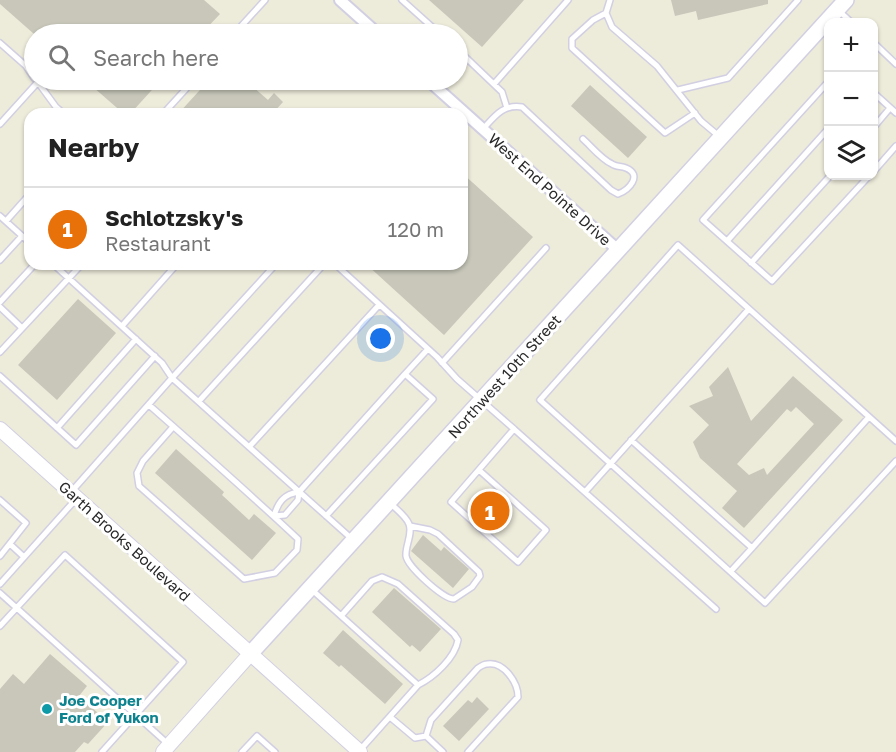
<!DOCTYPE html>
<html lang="en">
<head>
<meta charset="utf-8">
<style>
  body { margin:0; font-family:"Golos Text",sans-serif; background:#f2f2f2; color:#222 }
  .controls { position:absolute; right:18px; top:18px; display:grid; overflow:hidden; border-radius:12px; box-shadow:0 2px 4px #0004 }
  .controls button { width:54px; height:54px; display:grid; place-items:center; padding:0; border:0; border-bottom:2px solid #e0e0e0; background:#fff; color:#222; font:30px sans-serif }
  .you { position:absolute; left:381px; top:339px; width:21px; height:21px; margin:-15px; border:4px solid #fff; border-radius:50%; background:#1a73e8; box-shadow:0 0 0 9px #1a73e833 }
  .badge { display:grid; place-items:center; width:39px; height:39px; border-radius:50%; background:#1a73e8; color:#fff; font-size:20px; font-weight:700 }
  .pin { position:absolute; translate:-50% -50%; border:3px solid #fff; box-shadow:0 2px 6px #0006 }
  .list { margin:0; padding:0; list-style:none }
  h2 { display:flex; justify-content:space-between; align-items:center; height:78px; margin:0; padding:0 24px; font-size:26px }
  h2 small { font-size:20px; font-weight:400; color:#767676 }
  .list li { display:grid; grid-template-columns:39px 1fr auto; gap:18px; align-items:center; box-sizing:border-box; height:84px; padding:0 24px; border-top:2px solid #e0e0e0 }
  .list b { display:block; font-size:22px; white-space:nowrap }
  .list p { margin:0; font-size:20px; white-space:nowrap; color:#767676 }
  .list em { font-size:20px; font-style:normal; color:#767676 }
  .icon { flex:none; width:33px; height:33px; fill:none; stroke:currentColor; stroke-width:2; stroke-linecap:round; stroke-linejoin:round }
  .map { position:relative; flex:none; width:896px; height:752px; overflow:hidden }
  .search { position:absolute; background:#fff; box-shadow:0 2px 4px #0004; left:24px; top:24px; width:444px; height:66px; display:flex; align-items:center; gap:15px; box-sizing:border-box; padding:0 21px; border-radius:33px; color:#767676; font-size:22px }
  .panel { position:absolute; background:#fff; box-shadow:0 2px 4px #0004; left:24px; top:108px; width:444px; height:162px; border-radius:18px }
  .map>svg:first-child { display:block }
</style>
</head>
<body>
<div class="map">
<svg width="896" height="752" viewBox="0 0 896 752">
  <rect width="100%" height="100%" fill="#edebda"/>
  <path fill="#c8c7ba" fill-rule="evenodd" d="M0,0H204L220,14L201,34H34L0,4Z
    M429,0H524L482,47Z
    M671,0H768V4L698,20L696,11L675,16Z
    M85,80H161L130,114H124Z
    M209,80H245L268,100L274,93L283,102L272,114H178Z
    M590,85L647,137L628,158L571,106Z
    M462,173L533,237L444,335L366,264H462Z
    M78,299L116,333L57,400L18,365Z
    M728,367L751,421L793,376L843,420L744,528L722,508L737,491L700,458L693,442L709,425L689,406L713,396L709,387ZM796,407L814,424L767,475L764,468L749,475L737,464L787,409L791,412Z
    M176,449L224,492L222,495L249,520L254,514L276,533L252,560L155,473Z
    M482,490L512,515L496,533L468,507Z
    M423,535L441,551L444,547L469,569L453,588L411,551Z
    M394,588L441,629L420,652L412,645L410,647L372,612Z
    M343,630L403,684L385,704L341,665L339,667L323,653Z
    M50,654L87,686L79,696L108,722L88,744L84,742L75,752H0V689L13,674L24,684Z
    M477,697L489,709L459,741L443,726L468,700L472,703Z"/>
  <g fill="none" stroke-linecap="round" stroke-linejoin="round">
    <defs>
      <path id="service" d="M402,0L440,34
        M610,0L606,13L612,27L657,66L701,121L720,137
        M839,11L851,22
        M606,13L593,20L572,39V48L665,133L695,113
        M234,34L265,0
        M0,43L26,66L34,78
        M874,43L896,64
        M458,50L502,92L507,108
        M37,81L56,107L64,114
        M828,82L703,220L772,281L869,176
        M494,84L568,0
        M678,90L728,78L798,0
        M874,93L896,113
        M163,114L194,80
        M0,124L38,82
        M874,127L890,108
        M483,129C495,116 503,104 522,107L611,190L618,194C629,190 643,175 626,168C621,166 616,167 612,164C601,159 592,147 583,139
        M874,171L896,146
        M0,216L30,243
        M6,221L30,194
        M727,241L828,129
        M0,260L22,236
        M751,263L830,176
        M53,264L162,363L172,378L72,491
        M276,264L172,378L352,539
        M335,264L437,357L457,379L514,429L451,502L518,562L546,530L479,470
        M0,302L35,264
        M0,307L22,328
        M122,326L177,264
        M0,352L82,264
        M442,363L546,248
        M0,376L76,445L155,356
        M199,401L324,264
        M149,405C199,449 249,493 298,539L297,550L275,573L244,579L139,486L137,473L143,461L173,427
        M57,428L136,339
        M514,429L716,609
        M631,440L752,548L869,417
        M896,441L678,245L540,400L765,603L896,461
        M249,447L379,305
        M299,492L405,374
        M299,492L298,500L285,515L274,516C278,502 284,494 299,492Z
        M585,492L748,310
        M0,500L26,523L0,556
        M390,503C396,509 406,516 409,524C413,534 405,546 406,556C408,567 443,599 454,599L472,587L480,576L479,572L438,534L430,530L410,526
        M326,516L433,399L405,374L428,349
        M11,545L24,557
        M731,571L752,548
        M0,584L77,498
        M311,589L418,685L360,750
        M0,593L168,744
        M341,616L372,581L382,577L398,584L454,634L458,640C455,658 434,677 418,685
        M0,626L65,555L183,662L102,752
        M390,717L415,738L426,736
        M242,752L257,736L275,752
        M443,752L426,736L431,720L478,668C481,666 484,664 487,664C504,661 518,683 518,697L468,752"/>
      <path id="minor" d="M340,0L378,34
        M428,80L618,250"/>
      <path id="tertiary" d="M0,429L360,752
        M163,752L251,653"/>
      <path id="secondary" d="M251,653L846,0"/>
    </defs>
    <use href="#service" stroke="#d2cfe3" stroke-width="8"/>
    <use href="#minor" stroke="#d2cfe3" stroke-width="14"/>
    <use href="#tertiary" stroke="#d2cfe3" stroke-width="16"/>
    <use href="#secondary" stroke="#d2cfe3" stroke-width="18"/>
    <use href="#service" stroke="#fff" stroke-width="5"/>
    <use href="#minor" stroke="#fff" stroke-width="10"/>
    <use href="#tertiary" stroke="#fff" stroke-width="14"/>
    <use href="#secondary" stroke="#fff" stroke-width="15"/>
  </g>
  <circle fill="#0f9aa8" stroke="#fff" stroke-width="2" cx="47" cy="709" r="6"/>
  <g text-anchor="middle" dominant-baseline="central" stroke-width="6" stroke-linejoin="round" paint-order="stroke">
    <g font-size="15" fill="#292929" stroke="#fff">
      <text transform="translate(550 189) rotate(42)">West End Pointe Drive</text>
      <text transform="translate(504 376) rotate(-48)">Northwest 10th Street</text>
      <text transform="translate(125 541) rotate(42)">Garth Brooks Boulevard</text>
    </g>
    <g font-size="15" font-weight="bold" fill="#0d838f" stroke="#fff" text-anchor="start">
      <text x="59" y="700">Joe Cooper<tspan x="59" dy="17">Ford of Yukon</tspan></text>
    </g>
  </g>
</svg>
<div class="controls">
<button>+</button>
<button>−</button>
<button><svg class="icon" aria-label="layers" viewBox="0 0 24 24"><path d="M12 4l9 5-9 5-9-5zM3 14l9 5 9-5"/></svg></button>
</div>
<div class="you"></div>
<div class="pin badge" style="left:490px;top:511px;background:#e8710a">1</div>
<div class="search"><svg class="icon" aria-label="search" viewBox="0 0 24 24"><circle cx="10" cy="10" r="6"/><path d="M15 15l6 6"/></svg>Search here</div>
<section class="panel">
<h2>Nearby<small></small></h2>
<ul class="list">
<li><span class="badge" style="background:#e8710a">1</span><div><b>Schlotzsky's</b><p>Restaurant</p></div><em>120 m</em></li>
</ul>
</section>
</div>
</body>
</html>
